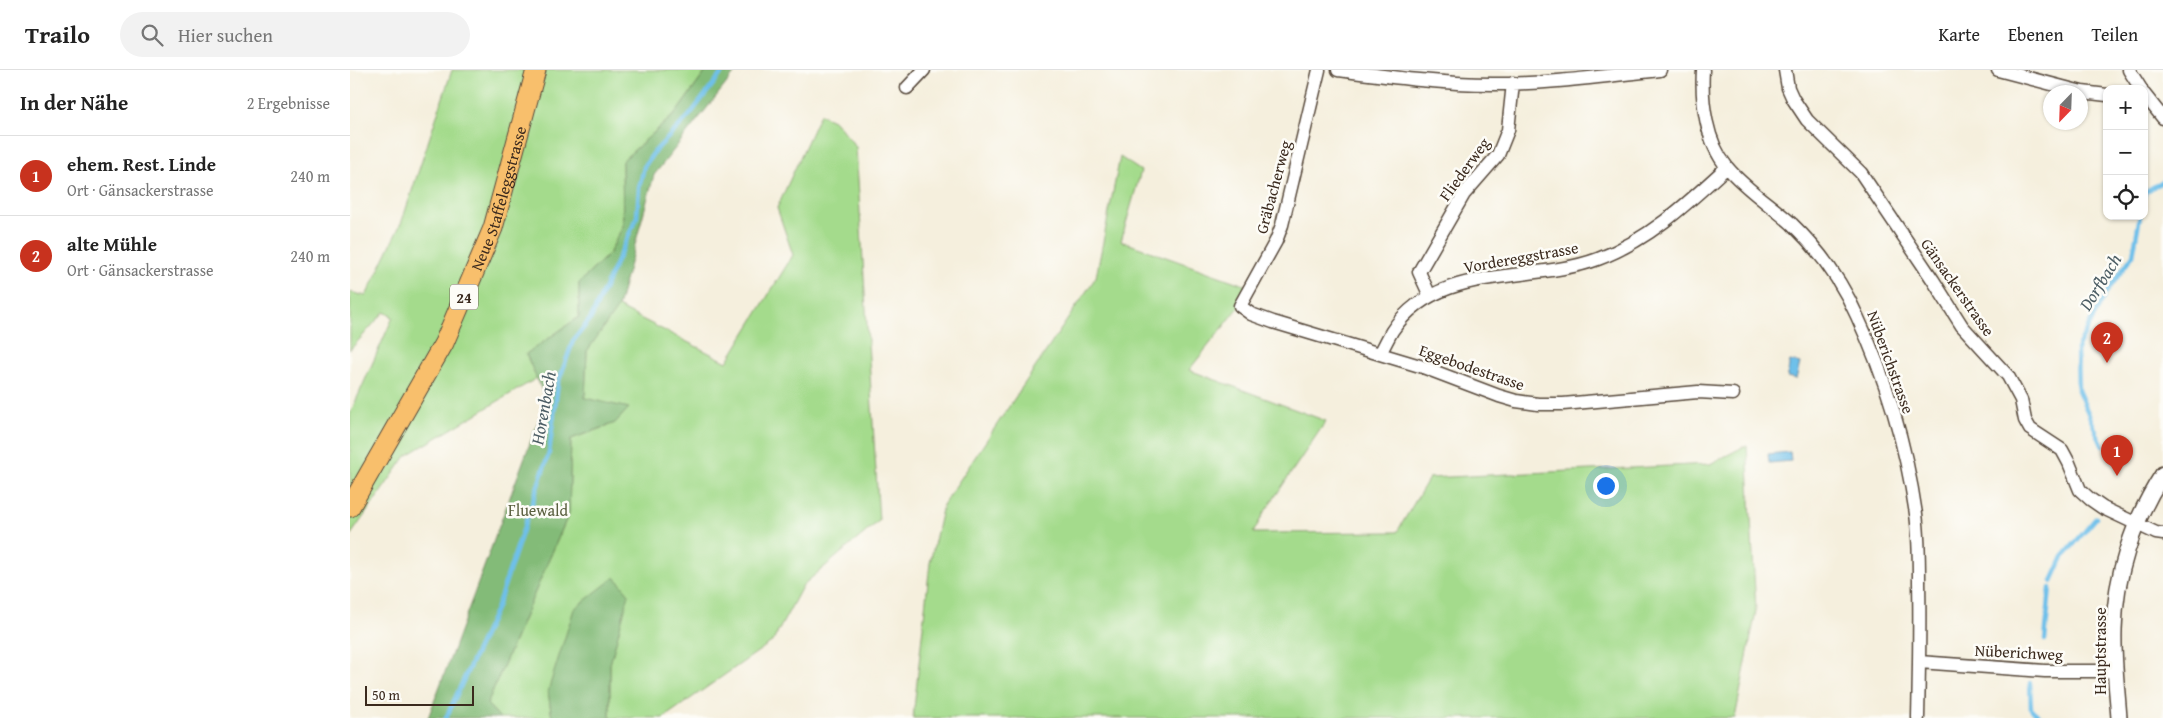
<!DOCTYPE html>
<html lang="de">
<head>
<meta charset="utf-8">
<style>
  body { margin:0; font-family:"Gentium Book Plus",serif; background:#f2f2f2; color:#222 }
  .controls { position:absolute; right:15px; top:15px; display:grid; overflow:hidden; border-radius:10px; box-shadow:0 1px 4px #0004 }
  .controls button { width:45px; height:45px; display:grid; place-items:center; padding:0; border:0; border-bottom:1px solid #e0e0e0; background:#fff; color:#222; font:25px sans-serif }
  .compass { position:absolute; left:1693px; top:15px; width:45px; height:45px; border-radius:50%; background:#fff; box-shadow:0 1px 4px #0004; rotate:203deg }
  .scale { position:absolute; left:15px; bottom:12px; width:109px; box-sizing:border-box; padding-left:5px; border:2px solid #3b2a1e; border-top:0; font-size:14px; line-height:18px; white-space:nowrap; color:#3b2a1e; -webkit-text-stroke:4px #fdfcf7; paint-order:stroke }
  .you { position:absolute; left:1255px; top:415px; width:18px; height:18px; margin:-12px; border:4px solid #fff; border-radius:50%; background:#1a73e8; box-shadow:0 0 0 8px #1a73e833 }
  .badge { display:grid; place-items:center; width:32px; height:32px; border-radius:50%; background:#c8321e; color:#fff; font-size:16px; font-weight:700 }
  .pin { position:absolute; translate:-50% -41px; filter:drop-shadow(0 1px 2px #0008) }
  .pin::after { content:''; position:absolute; top:26px; width:18px; height:15px; background:inherit; clip-path:polygon(0 0,100% 0,50% 100%) }
  .list { margin:0; padding:0; list-style:none }
  h2 { display:flex; justify-content:space-between; align-items:center; height:65px; margin:0; padding:0 20px; font-size:21px }
  h2 small { font-size:16px; font-weight:400; color:#767676 }
  .list li { display:grid; grid-template-columns:32px 1fr auto; gap:15px; align-items:center; box-sizing:border-box; height:80px; padding:0 20px; border-top:1px solid #e0e0e0 }
  .list b { display:block; font-size:19px; white-space:nowrap }
  .list p { margin:0; font-size:16px; white-space:nowrap; color:#767676 }
  .list em { font-size:16px; font-style:normal; color:#767676 }
  .icon { flex:none; width:28px; height:28px; fill:none; stroke:currentColor; stroke-width:2; stroke-linecap:round; stroke-linejoin:round }
  .map { position:relative; flex:none; width:1813px; height:648px; overflow:hidden }
  header { display:flex; align-items:center; gap:30px; box-sizing:border-box; height:70px; padding:0 25px; background:#fff; border-bottom:1px solid #e0e0e0 }
  header strong { font-size:24px }
  nav { display:flex; gap:28px; margin-inline-start:auto; font-size:18px }
  .search { width:350px; height:45px; background:#f2f2f2; display:flex; align-items:center; gap:12px; box-sizing:border-box; padding:0 18px; border-radius:28px; color:#767676; font-size:19px }
  main { display:flex }
  aside { flex:1; background:#fff }
  .map>svg:first-child { display:block }
</style>
</head>
<body>
<header>
<strong>Trailo</strong>
<div class="search"><svg class="icon" aria-label="search" viewBox="0 0 24 24"><circle cx="10" cy="10" r="6"/><path d="M15 15l6 6"/></svg>Hier suchen</div>
<nav><a>Karte</a><a>Ebenen</a><a>Teilen</a></nav>
</header>
<main>
<aside>
<h2>In der Nähe<small>2 Ergebnisse</small></h2>
<ul class="list">
<li><span class="badge">1</span><div><b>ehem. Rest. Linde</b><p>Ort · Gänsackerstrasse</p></div><em>240 m</em></li>
<li><span class="badge">2</span><div><b>alte Mühle</b><p>Ort · Gänsackerstrasse</p></div><em>240 m</em></li>
</ul>
</aside>
<div class="map">
<svg width="1813" height="648" viewBox="0 0 1813 648">
  <rect width="100%" height="100%" fill="#fdfcf7"/>
  <filter id="ink" filterUnits="userSpaceOnUse"><feTurbulence type="fractalNoise" baseFrequency=".02" numOctaves="2"/><feDisplacementMap in="SourceGraphic" scale="10" xChannelSelector="R" yChannelSelector="G"/><feConvolveMatrix kernelMatrix="1 2 1 2 8 2 1 2 1" color-interpolation-filters="sRGB"/></filter>
  <filter id="wash" filterUnits="userSpaceOnUse"><feTurbulence type="fractalNoise" baseFrequency=".0096" numOctaves="4" result="noise"/><feDisplacementMap in="SourceGraphic" scale="20" xChannelSelector="R" yChannelSelector="G"/><feGaussianBlur stdDeviation="1.12" result="paint"/><feColorMatrix in="noise" values="0 0 0 0 0 0 0 0 0 0 0 0 0 0 0 0 0 1.4 0 .05"/><feComposite in="paint" operator="in"/></filter>
  <g filter="url(#wash)">
    <rect width="100%" height="100%" fill="#f5efdd"/>
    <path fill="#a4db8c" stroke="#708255" d="M102,0H357L326,43L272,91L273,156L259,184L229,213V247L176,284L187,308L56,386L0,466V344L43,247L34,242L0,280V222L16,226L52,151Z
      M470,44L485,51L506,77L529,451L453,515L423,571L313,648H260V594L278,524L198,621L202,648H150L137,634L219,443L221,369L265,353L278,338L235,329L237,281L268,237L377,292L443,185L427,138Z
      M770,87L791,101L771,171L900,217L890,236L839,300L976,351L914,443L903,463L1047,462L1079,408L1360,394L1397,375L1406,541L1385,648H563L580,493L593,435L746,207Z"/>
    <path fill="#83bb78" stroke="#5f724b" d="M357,0H387L304,105L268,237L237,281L235,328L279,338L265,353L221,369L219,443L137,634L150,648H78L196,330L176,284L229,247V213L259,184L273,156L272,91L326,43Z
      M265,507L279,524L260,594V648H202L198,621L224,539Z"/>
    <path fill="#6ec0ea" stroke="#547584" d="M1440,291L1450,293L1446,309L1437,307Z
      M1440,382L1441,391L1419,393L1418,384Z"/>
    <g fill="none" stroke-linecap="round" stroke-linejoin="round">
      <path stroke="#6ec0ea" stroke-width="4.5" d="M1794,126L1795,122L1813,111
        M1752,375L1728,320L1727,279L1756,223L1783,185L1790,146
        M1702,511L1713,487L1746,448
        M1695,570L1700,518
        M1680,613L1681,639L1691,648
        M96,648L147,537L199,383L208,313L223,271L241,248L287,147L289,118L294,97L304,82L339,46L374,0"/>
    </g>
  </g>
  <g filter="url(#ink)">
    <g fill="none" stroke-linecap="round" stroke-linejoin="round">
      <defs>
        <path id="minor" d="M969,0L932,155L926,171L890,236L901,244L923,252L1070,296L1149,326L1166,331L1188,334H1213L1348,322L1383,324
          M988,0C1040,7 1091,14 1143,14C1199,14 1255,6 1310,0
          M1353,0C1351,31 1356,72 1377,97C1395,119 1421,135 1442,154C1469,180 1492,212 1507,246C1536,308 1556,376 1566,444C1569,466 1569,490 1569,512C1570,557 1569,603 1568,648
          M1435,0L1438,18L1443,29L1457,50L1511,103L1583,210L1612,256L1658,306L1671,330L1675,350L1680,359L1712,380L1719,393L1730,420L1740,429L1753,438L1806,463L1813,464
          M1648,0L1732,22L1757,25
          M1779,0L1791,19
          M557,18L574,0
          M1794,24L1813,48
          M1080,226L1069,202L1114,124L1148,85L1158,60L1163,13
          M1030,284C1034,276 1038,268 1042,261C1087,192 1182,214 1248,189C1299,170 1338,133 1377,97
          M1569,592L1695,601H1766"/>
        <path id="tertiary" d="M1769,648C1767,619 1763,589 1764,560C1765,505 1783,450 1813,404"/>
        <g id="primary">
          <path id="s1" d="M0,437L94,273L143,158L186,0"/>
        </g>
      </defs>
      <use href="#minor" stroke="#57483b" stroke-width="15"/>
      <use href="#tertiary" stroke="#57483b" stroke-width="18"/>
      <use href="#primary" stroke="#57483b" stroke-width="21"/>
      <use href="#minor" stroke="#fff" stroke-width="12"/>
      <use href="#tertiary" stroke="#fff" stroke-width="15"/>
      <use href="#primary" stroke="#f8bf6c" stroke-width="19"/>
    </g>
  </g>
  <g text-anchor="middle" dominant-baseline="central" stroke-width="5" stroke-linejoin="round" paint-order="stroke">
    <rect fill="#fdfcf7" stroke="#75695f" stroke-width="1" x="100" y="214.5" width="28" height="25" rx="4"/>
    <g font-size="15" font-weight="bold" fill="#3b2a1e">
      <text x="114" y="227">24</text>
    </g>
    <g font-size="16" fill="#3b2a1e" stroke="#fdfcf7">
      <text transform="translate(1114 99) rotate(-54)">Fliederweg</text>
      <text transform="translate(923 117) rotate(-75)">Gräbacherweg</text>
      <text stroke="none"><textPath href="#s1" startOffset="344">Neue Staffeleggstrasse</textPath></text>
      <text transform="translate(1171 187) rotate(-10)">Vordereggstrasse</text>
      <text transform="translate(1608 217) rotate(55)">Gänsackerstrasse</text>
      <text transform="translate(1541 292) rotate(70)">Nüberichstrasse</text>
      <text transform="translate(1122 297) rotate(19)">Eggebodestrasse</text>
      <text transform="translate(1750 581) rotate(-90)">Hauptstrasse</text>
      <text transform="translate(1669 582) rotate(3)">Nüberichweg</text>
    </g>
    <g font-size="16" fill="#5a5f3f" stroke="#fdfcf7">
      <text x="188" y="440">Fluewald</text>
    </g>
    <g font-size="18" font-style="italic" fill="#4d5e65" stroke="#fdfcf7">
      <text transform="translate(1750 212) rotate(-58)">Dorfbach</text>
      <text transform="translate(193 338) rotate(-80)">Horenbach</text>
    </g>
  </g>
</svg>
<div class="controls">
<button>+</button>
<button>−</button>
<button><svg class="icon" aria-label="locate" viewBox="0 0 24 24"><circle cx="12" cy="12" r="6"/><path d="M12 2v4M12 18v4M2 12h4M18 12h4"/></svg></button>
</div>
<svg class="compass" viewBox="-18 -18 36 36"><path d="M0-13l5 13h-10z" fill="#e53935"/><path d="M0 13l5-13h-10z" fill="#767676"/></svg>
<div class="scale">50 m</div>
<div class="you"></div>
<div class="pin badge" style="left:1767px;top:406px">1</div>
<div class="pin badge" style="left:1757px;top:293px">2</div>
</div>
</main>
</body>
</html>
